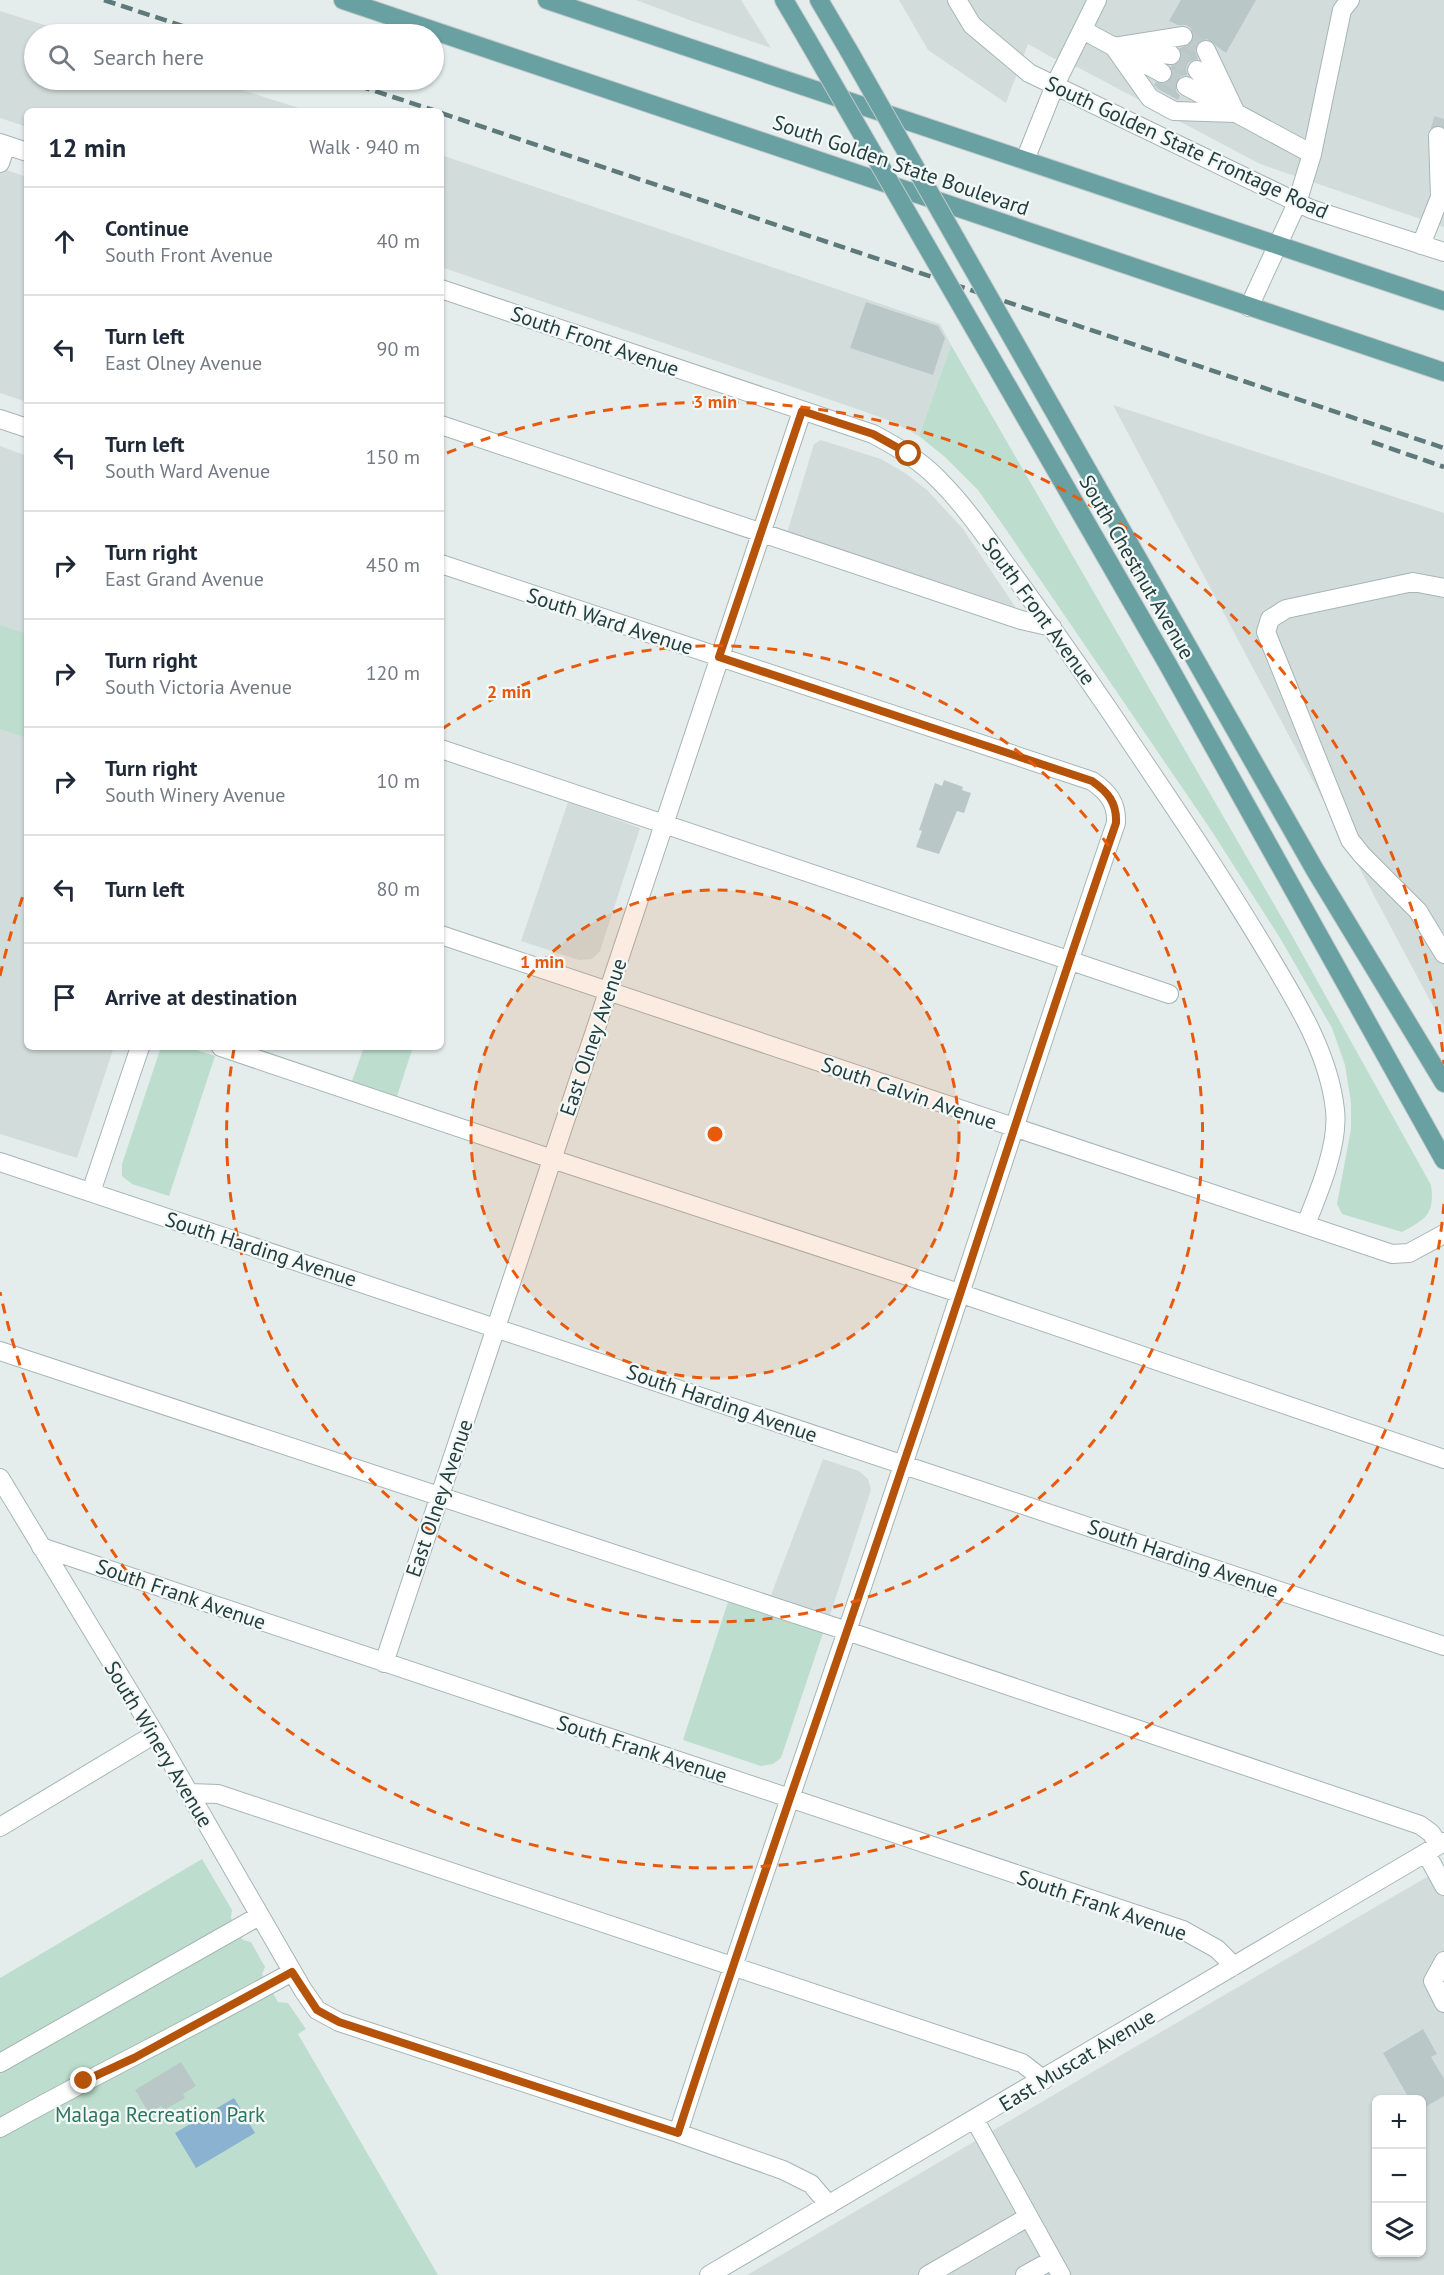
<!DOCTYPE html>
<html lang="en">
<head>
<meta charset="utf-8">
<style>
  body { margin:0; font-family:"PT Sans",sans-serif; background:#f6f6f7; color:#1f2937 }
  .controls { position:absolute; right:18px; bottom:18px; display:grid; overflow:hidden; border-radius:9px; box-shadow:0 2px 4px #0004 }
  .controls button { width:54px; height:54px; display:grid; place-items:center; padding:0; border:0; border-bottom:2px solid #e0e1e3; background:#fff; color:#1f2937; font:30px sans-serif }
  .stop { position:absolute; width:18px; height:18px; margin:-14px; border:4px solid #b45309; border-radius:50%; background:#fff }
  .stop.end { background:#b45309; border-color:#fff; box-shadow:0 2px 6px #0008 }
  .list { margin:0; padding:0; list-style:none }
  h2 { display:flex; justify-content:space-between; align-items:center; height:78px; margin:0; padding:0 24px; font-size:26px }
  h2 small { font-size:20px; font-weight:400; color:#747a83 }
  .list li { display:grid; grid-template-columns:39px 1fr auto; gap:18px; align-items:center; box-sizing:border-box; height:108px; padding:0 24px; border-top:2px solid #e0e1e3 }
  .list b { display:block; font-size:22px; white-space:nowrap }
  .list p { margin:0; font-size:20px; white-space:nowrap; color:#747a83 }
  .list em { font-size:20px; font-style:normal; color:#747a83 }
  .icon { flex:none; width:33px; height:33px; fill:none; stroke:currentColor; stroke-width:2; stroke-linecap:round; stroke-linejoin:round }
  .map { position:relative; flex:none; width:1444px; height:2275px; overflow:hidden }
  .search { position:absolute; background:#fff; box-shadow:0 2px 4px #0004; left:24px; top:24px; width:420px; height:66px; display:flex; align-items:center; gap:15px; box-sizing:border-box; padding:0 21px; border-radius:33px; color:#747a83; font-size:22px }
  .panel { position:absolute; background:#fff; box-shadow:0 2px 4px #0004; left:24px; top:108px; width:420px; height:942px; border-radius:9px }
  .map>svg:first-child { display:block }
</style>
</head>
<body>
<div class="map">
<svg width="1444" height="2275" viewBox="0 0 1444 2275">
  <rect width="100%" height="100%" fill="#e4edec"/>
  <path fill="#d2dddb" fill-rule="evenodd" d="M636,0H741L771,48L692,21Z
    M899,0H1444V227L1260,164L1079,68L1053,58L1028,44L1006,103L928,50Z
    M0,11L73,34H34V80H211L308,111H27V127L0,118Z
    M441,155L940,324L951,345L919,436L893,422L863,411L441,267Z
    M0,168L27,177V402L0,393Z
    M1113,405L1444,513V1027Z
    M821,440L881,459L905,473L927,490L963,529L1016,608L787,533L814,444Z
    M0,446L27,456V1047H114L77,1158L0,1134Z
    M568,802L640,828L600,951L592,959L579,960L521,941Z
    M823,1459L859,1471L868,1479L871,1490L830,1615L771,1595Z
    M1444,1867V2275H747L1130,2050ZM1376,2100H1422V2252H1376Z"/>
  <path fill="#bddecf" d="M951,345L1290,932L1431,1185C1435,1214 1426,1219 1402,1232L1342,1214L1337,1204L1351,1129V1103L1345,1065L1332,1028L1280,938L1211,830L1005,528L978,490L945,457L919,436Z
    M0,625L27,634V738L0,729Z
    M161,1047H186L215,1056L169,1196L132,1184L122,1176V1164Z
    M364,1047H413L397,1096L352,1081Z
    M728,1602L823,1633L781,1758L773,1764L761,1766L683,1740Z
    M202,1859L232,1910L231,1918L243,1940L251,1942L265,1967L262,1974L278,2002L288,2003L306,2029L298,2034L438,2275H0V1978Z"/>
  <path fill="#8cb2d1" d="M234,2098L255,2133L196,2168L175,2133Z"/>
  <path fill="#b9c8c6" d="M1181,0H1256L1226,53L1207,39L1197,43L1195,50L1198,59L1189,62L1186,67L1187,75L1181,76L1176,81V91L1180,96L1178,100L1158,89L1154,85L1156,82L1167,83L1172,79L1173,72L1171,66L1179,62L1182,57L1179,48L1190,45L1194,39L1191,28L1186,25H1178L1169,21Z
    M866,302L938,326L945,338L933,375L850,348Z
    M944,780L963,787L962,790L971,793L964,813L957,811L939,854L916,847L922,831L919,830L935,783L942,786Z
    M1423,2029L1437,2054L1431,2057L1444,2079V2096L1422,2109V2100H1410L1383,2053Z
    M181,2062L196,2086L183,2094L185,2098L164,2110L161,2106L149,2113L135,2090Z"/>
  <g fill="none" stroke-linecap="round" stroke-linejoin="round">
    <path stroke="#bdcac9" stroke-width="18" stroke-dasharray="18 9" stroke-linecap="butt" d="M1183,36L1206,50
      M1171,55L1197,70
      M1162,73L1186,86
      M1438,136L1444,115"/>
    <defs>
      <path id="minor" d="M957,0L972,25L1029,73L1311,209L1444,252
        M1083,30L1162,73
        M1114,47L1150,98L1174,111L1236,113
        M1114,47L1183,36
        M1134,50L1171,55
        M1206,50L1236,113
        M1197,70L1223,98
        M1186,86L1312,154
        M1438,136L1440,197
        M0,143L27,152
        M1025,160L1055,85L1097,0
        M0,163L6,145
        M1421,245L1440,197L1444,199
        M441,289L873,434C897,447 920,460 939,480C964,505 984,534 1004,562C1040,611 1075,660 1109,710C1162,789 1216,867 1265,949C1294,998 1329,1052 1335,1110C1339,1144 1319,1192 1306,1224
        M1249,307L1297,203L1312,154L1342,10L1350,0
        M0,419L27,428
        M441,425L1021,620L1052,627
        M441,564L1092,781C1108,792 1117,803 1116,823C1042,1037 975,1253 902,1468C828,1690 750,1910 678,2133
        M1444,588L1413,582L1286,609L1270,619L1266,632L1350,840L1362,855L1418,911L1444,954
        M441,749L1169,994
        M441,935L1392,1254L1409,1253L1444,1234
        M221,1047L552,1159L959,1293L1444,1459
        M0,1162L1444,1646
        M91,1192L140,1047
        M0,1351L847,1631L1420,1825L1431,1833L1439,1845
        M0,1478L155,1734L303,1990L317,2010L339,2022L678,2133L783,2170L811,2184L829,2205
        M41,1547L1183,1930L1217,1949L1234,1966
        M384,1663L802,411
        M189,1793L218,1794L1022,2063L1044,2080
        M0,1827L155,1734
        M1426,1853L1444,1886
        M1444,1961L1433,1981L1444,2003
        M0,2063L259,1916
        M975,2120L1061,2275
        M0,2128C96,2074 196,2026 292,1972
        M709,2275L1444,1842
        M928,2275L1028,2217
        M1025,2275L1052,2260"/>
      <path id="major" d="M343,0L1444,372
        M547,0L1444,301
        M784,0L807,39
        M819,0L849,51
        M1008,387L1167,663L1444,1160
        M1051,406L1315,870L1444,1083"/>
    </defs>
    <use href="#minor" stroke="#a6b5b4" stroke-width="20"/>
    <use href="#major" stroke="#c1c9c9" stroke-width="20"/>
    <use href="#minor" stroke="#fff" stroke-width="18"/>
    <use href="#major" stroke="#69a0a2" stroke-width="18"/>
    <path stroke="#5e797a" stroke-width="4.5" stroke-dasharray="12 6" stroke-linecap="butt" d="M104,0L207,34
      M341,80L436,111
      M441,113L1444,448
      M1372,442L1444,467"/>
    <defs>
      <path id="major-bridge" d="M807,39L1008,387
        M849,51L1051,406"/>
    </defs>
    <use href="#major-bridge" stroke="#c1c9c9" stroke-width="20" stroke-linecap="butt"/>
    <use href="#major-bridge" stroke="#69a0a2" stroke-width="18"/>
  </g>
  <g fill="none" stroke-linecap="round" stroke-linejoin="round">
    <path stroke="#b45309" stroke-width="8" d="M84,2081L134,2058L292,1972L317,2010L339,2022L678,2133C750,1910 828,1690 902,1468C975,1254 1042,1037 1116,823C1117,803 1108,792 1092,781L719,657L802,411L873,434L909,454"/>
  </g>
  <circle cx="715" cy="1134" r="244" fill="#e8590c" fill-opacity=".12"/>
  <g fill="none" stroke="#e8590c" stroke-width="3" stroke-dasharray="10 8">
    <circle cx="715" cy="1134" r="244"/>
    <path d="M442 729A488 488 0 1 1 234 1049"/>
    <path d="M1444 1204A732 732 0 0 1 0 1292M0 976A732 732 0 0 1 25 890M447 453A732 732 0 0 1 1444 1064"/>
  </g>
  <g text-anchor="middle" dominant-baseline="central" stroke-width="4.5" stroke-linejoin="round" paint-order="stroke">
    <g font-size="21" fill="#233e3e" stroke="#f4f9f8">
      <text transform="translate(1187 147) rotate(25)">South Golden State Frontage Road</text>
      <text transform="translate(901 165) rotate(19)">South Golden State Boulevard</text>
      <text transform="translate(595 341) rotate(19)">South Front Avenue</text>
      <text transform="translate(1137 567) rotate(60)">South Chestnut Avenue</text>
      <text transform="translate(1039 611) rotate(54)">South Front Avenue</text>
      <text transform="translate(610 621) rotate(18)">South Ward Avenue</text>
      <text transform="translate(593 1037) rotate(-71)">East Olney Avenue</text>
      <text transform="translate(909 1093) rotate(19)">South Calvin Avenue</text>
      <text transform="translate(261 1249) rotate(18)">South Harding Avenue</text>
      <text transform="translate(722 1403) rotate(19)">South Harding Avenue</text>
      <text transform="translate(439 1498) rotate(-71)">East Olney Avenue</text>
      <text transform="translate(1183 1558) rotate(19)">South Harding Avenue</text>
      <text transform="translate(181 1594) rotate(19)">South Frank Avenue</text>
      <text transform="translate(159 1744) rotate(59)">South Winery Avenue</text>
      <text transform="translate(642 1749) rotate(18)">South Frank Avenue</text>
      <text transform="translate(1102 1905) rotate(19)">South Frank Avenue</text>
      <text transform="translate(1077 2060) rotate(-31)">East Muscat Avenue</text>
    </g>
    <g font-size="21" fill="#2e755e" stroke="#f4f9f8">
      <text x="160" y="2114">Malaga Recreation Park</text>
    </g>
  </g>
  <circle cx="715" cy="1134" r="9" fill="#e8590c" stroke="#f4f9f8" stroke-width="3"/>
  <g font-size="18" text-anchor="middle" font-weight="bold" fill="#e8590c" stroke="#f4f9f8" stroke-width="4.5" stroke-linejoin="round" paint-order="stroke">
    <text x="715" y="408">3 min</text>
    <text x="509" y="698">2 min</text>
    <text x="542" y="968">1 min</text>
  </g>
</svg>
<div class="controls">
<button>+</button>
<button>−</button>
<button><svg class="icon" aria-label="layers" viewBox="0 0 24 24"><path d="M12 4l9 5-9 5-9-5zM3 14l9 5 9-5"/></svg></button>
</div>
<div class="stop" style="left:909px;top:454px"></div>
<div class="stop end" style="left:84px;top:2081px"></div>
<div class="search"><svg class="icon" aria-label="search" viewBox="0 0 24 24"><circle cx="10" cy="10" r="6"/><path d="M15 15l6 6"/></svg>Search here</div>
<section class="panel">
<h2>12 min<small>Walk · 940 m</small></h2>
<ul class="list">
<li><svg class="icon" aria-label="ahead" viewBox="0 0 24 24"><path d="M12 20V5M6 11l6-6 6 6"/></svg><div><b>Continue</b><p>South Front Avenue</p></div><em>40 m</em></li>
<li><svg class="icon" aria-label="left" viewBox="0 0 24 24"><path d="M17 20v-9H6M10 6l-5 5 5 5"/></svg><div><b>Turn left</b><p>East Olney Avenue</p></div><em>90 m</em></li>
<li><svg class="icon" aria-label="left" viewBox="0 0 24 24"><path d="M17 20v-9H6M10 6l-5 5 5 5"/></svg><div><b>Turn left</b><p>South Ward Avenue</p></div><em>150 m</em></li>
<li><svg class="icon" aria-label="right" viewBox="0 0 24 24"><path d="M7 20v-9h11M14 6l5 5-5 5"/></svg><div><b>Turn right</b><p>East Grand Avenue</p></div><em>450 m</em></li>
<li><svg class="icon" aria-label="right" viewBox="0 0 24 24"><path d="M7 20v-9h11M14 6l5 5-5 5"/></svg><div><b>Turn right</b><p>South Victoria Avenue</p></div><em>120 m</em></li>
<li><svg class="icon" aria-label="right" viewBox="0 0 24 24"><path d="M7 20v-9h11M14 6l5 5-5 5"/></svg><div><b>Turn right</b><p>South Winery Avenue</p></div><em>10 m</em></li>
<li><svg class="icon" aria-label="left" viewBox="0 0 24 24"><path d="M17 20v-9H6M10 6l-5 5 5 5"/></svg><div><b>Turn left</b></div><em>80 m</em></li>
<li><svg class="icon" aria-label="arrive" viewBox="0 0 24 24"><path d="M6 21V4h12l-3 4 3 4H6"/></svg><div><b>Arrive at destination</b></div></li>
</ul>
</section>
</div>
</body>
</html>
